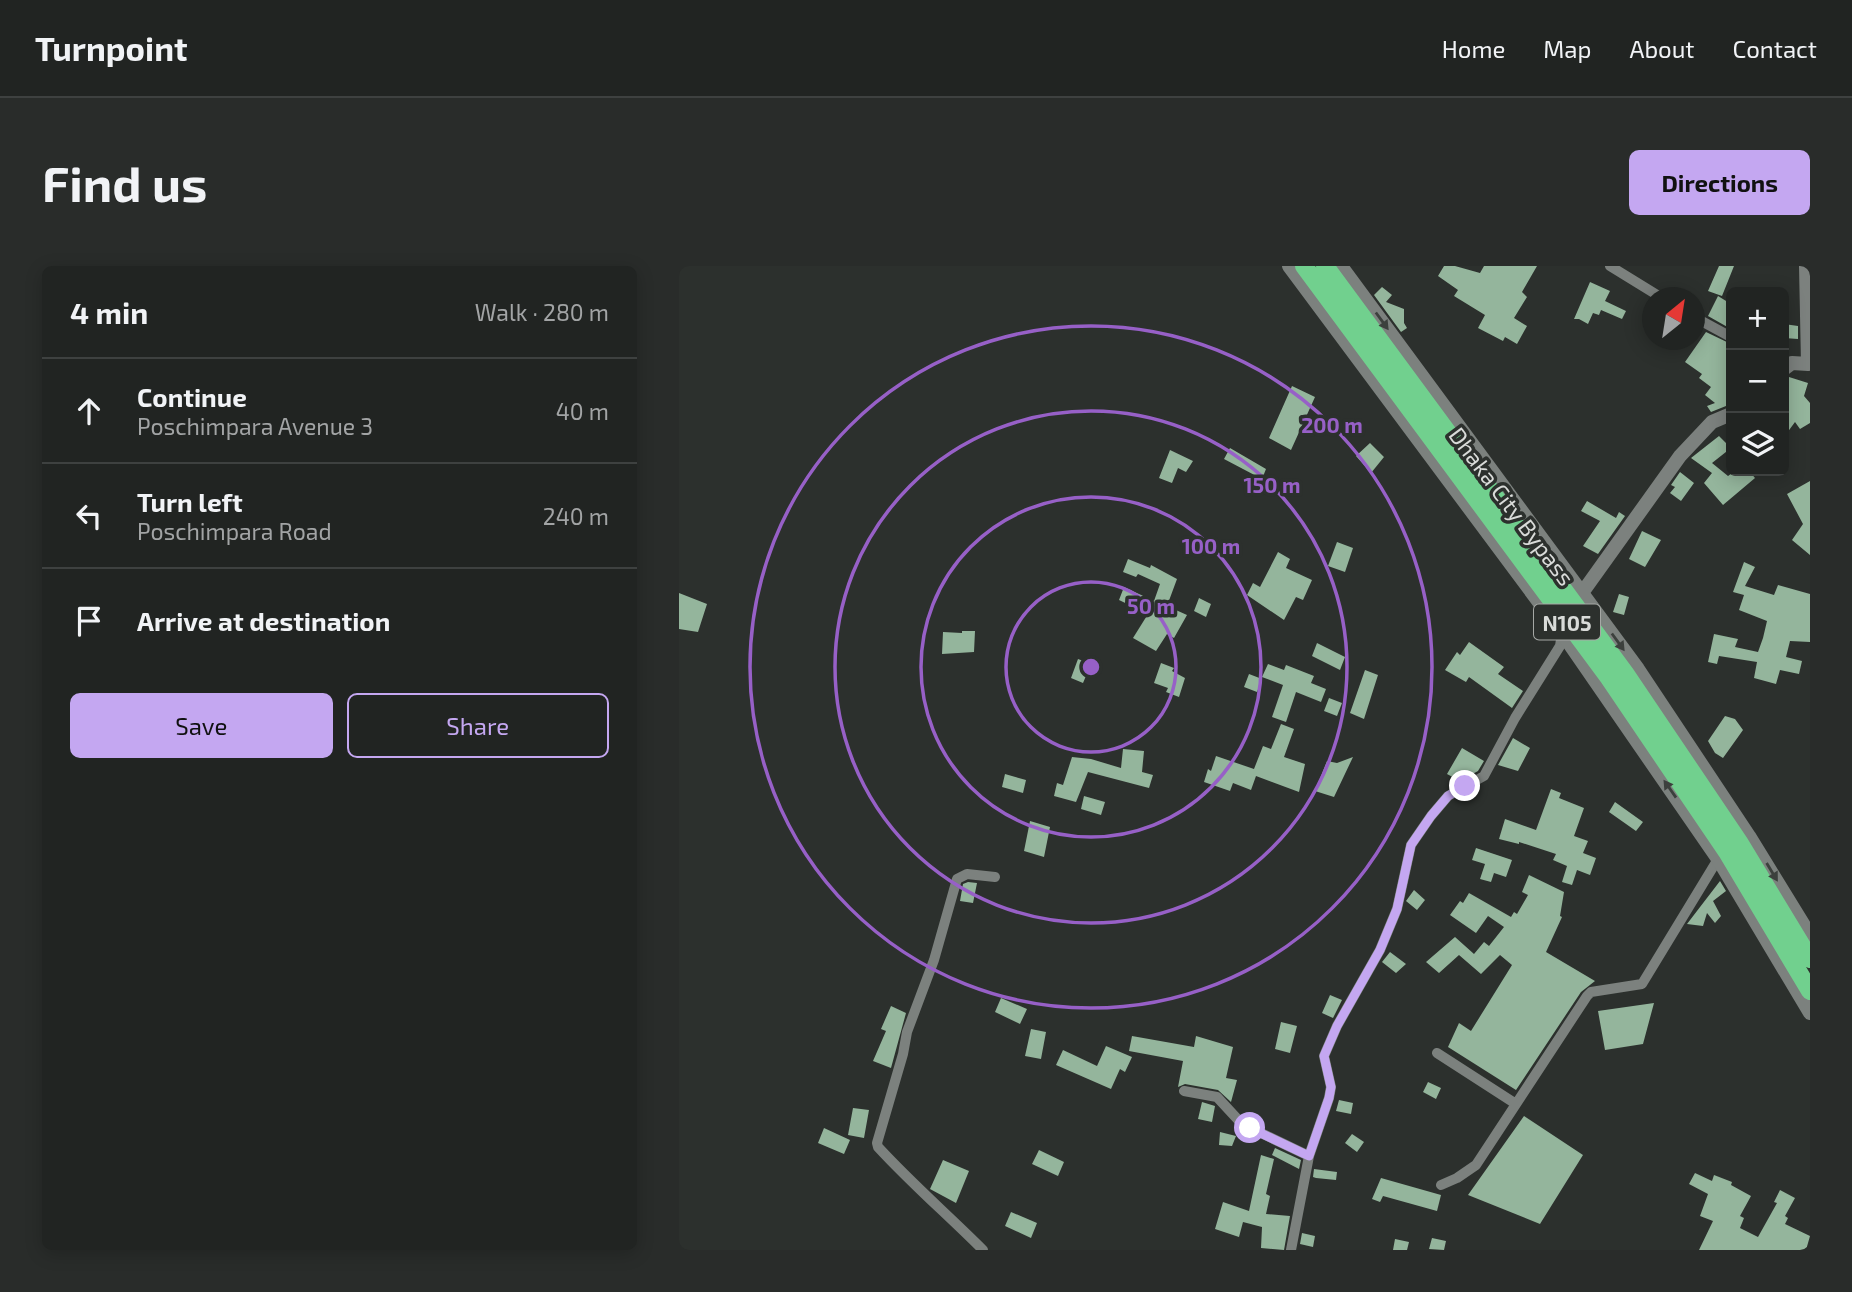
<!DOCTYPE html>
<html lang="en">
<head>
<meta charset="utf-8">
<style>
  body { margin:0; font-family:"Exo 2",sans-serif; background:#292c2a; color:#f1f3f6 }
  .controls { position:absolute; right:21px; top:21px; display:grid; overflow:hidden; border-radius:10px; box-shadow:0 4px 18px #0003 }
  .controls button { width:63px; height:63px; display:grid; place-items:center; padding:0; border:0; border-bottom:2px solid #3e4140; background:#212422; color:#f1f3f6; font:35px sans-serif }
  .compass { position:absolute; left:963px; top:21px; width:63px; height:63px; border-radius:50%; background:#212422; box-shadow:0 4px 18px #0003; rotate:30deg }
  .stop { position:absolute; width:21px; height:21px; margin:-16px; border:5px solid #c4a7f1; border-radius:50%; background:#fff }
  .stop.end { background:#c4a7f1; border-color:#fff; box-shadow:0 2px 7px #0008 }
  .list { margin:0; padding:0; list-style:none }
  h2 { display:flex; justify-content:space-between; align-items:center; height:91px; margin:0; padding:0 28px; font-size:30px }
  h2 small { font-size:23px; font-weight:400; color:#a2a4a5 }
  .list li { display:grid; grid-template-columns:46px 1fr auto; gap:21px; align-items:center; box-sizing:border-box; height:105px; padding:0 28px; border-top:2px solid #3e4140 }
  .list b { display:block; font-size:26px; white-space:nowrap }
  .list p { margin:0; font-size:23px; white-space:nowrap; color:#a2a4a5 }
  .list em { font-size:23px; font-style:normal; color:#a2a4a5 }
  .actions { display:flex; gap:14px; padding:21px 28px }
  .actions a { flex:1; padding:16px 0; border:2px solid #c4a7f1; border-radius:10px; text-align:center; font-size:24px; color:#c4a7f1 }
  .actions .main { background:#c4a7f1; color:#111 }
  .icon { flex:none; width:38px; height:38px; fill:none; stroke:currentColor; stroke-width:2; stroke-linecap:round; stroke-linejoin:round }
  .map { position:relative; flex:none; width:1131px; height:984px; overflow:hidden; border-radius:10px }
  header { display:flex; align-items:center; gap:42px; box-sizing:border-box; height:98px; padding:0 35px; background:#212422; border-bottom:2px solid #3e4140 }
  header strong { font-size:33px }
  nav { display:flex; gap:38px; margin-inline-start:auto; font-size:24px }
  .intro { display:flex; align-items:center; justify-content:space-between; box-sizing:border-box; height:168px; padding:0 42px }
  h1 { margin:0; font-size:49px }
  .button { padding:18px 32px; border-radius:10px; background:#c4a7f1; color:#111; font-size:24px; font-weight:700 }
  main { display:flex; gap:42px; padding:0 42px }
  aside { flex:1; background:#212422; border-radius:10px; box-shadow:0 4px 18px #0003 }
  .map>svg:first-child { display:block }
</style>
</head>
<body>
<header>
<strong>Turnpoint</strong>
<nav><a>Home</a><a>Map</a><a>About</a><a>Contact</a></nav>
</header>
<div class="intro"><h1>Find us</h1><a class="button">Directions</a></div>
<main>
<aside>
<h2>4 min<small>Walk · 280 m</small></h2>
<ul class="list">
<li><svg class="icon" aria-label="ahead" viewBox="0 0 24 24"><path d="M12 20V5M6 11l6-6 6 6"/></svg><div><b>Continue</b><p>Poschimpara Avenue 3</p></div><em>40 m</em></li>
<li><svg class="icon" aria-label="left" viewBox="0 0 24 24"><path d="M17 20v-9H6M10 6l-5 5 5 5"/></svg><div><b>Turn left</b><p>Poschimpara Road</p></div><em>240 m</em></li>
<li><svg class="icon" aria-label="arrive" viewBox="0 0 24 24"><path d="M6 21V4h12l-3 4 3 4H6"/></svg><div><b>Arrive at destination</b></div></li>
</ul>
<div class="actions"><a class="main">Save</a><a>Share</a></div>
</aside>
<div class="map">
<svg width="1131" height="984" viewBox="0 0 1131 984">
  <rect width="100%" height="100%" fill="#2c302d"/>
  <path fill="#94b59c" d="M765,0H776L801,7L805,0H858L843,26L848,31L835,52L848,60L838,78L826,71L824,75L799,62L806,49L775,30L779,24L759,10Z
    M1040,0H1055L1043,30L1029,25Z
    M911,16L931,25L926,35L947,45L943,53L922,44L920,49L914,47L909,58L900,53H895Z
    M703,21L713,29L707,36L725,43V57L728,62L722,66L695,29Z
    M1039,30L1052,38V63L1029,50Z
    M1105,58L1119,60V73L1105,72Z
    M1027,66L1052,78V107L1047,115L1052,119V138L1032,146L1028,140L1036,137L1026,129L1032,121L1020,112L1023,108L1006,96Z
    M1110,111L1129,117L1125,130L1131,137V157L1121,163L1116,156L1105,171V121L1107,112Z
    M613,120L636,131L612,184L590,172Z
    M1040,170L1052,182L1033,197L1049,210L1056,205H1070L1076,212L1044,239L1025,217L1033,207L1012,192Z
    M691,177L705,191L692,207L677,190Z
    M551,182L587,203L583,213L545,193Z
    M491,184L514,195L507,206L499,202L493,217L480,212Z
    M1001,206L1015,217L1002,235L991,227L996,221L992,219Z
    M1131,215V289L1113,274L1124,258L1108,228Z
    M908,235L937,252L940,246L946,250L919,288L904,280L921,255L902,245Z
    M963,265L982,274L966,301L950,293Z
    M658,276L674,282L666,306L649,300Z
    M599,286L611,293L607,302L633,314L624,334L617,331L605,354L568,329L574,317L581,321Z
    M449,293L471,302L472,299L498,313L488,340L508,349L495,372L488,368L477,385L454,372L469,348L440,334L445,321L475,335L481,318L459,308L457,311L444,306Z
    M1065,296L1076,301L1066,320L1095,329L1099,319L1131,328V376L1111,375L1107,391L1123,395L1120,408L1101,404L1097,418L1075,412L1078,396L1040,390L1038,398L1029,396L1035,368L1059,373L1056,381L1079,386L1084,372L1088,355L1060,344L1065,329L1054,326Z
    M0,327L28,338L19,366L0,363Z
    M940,328L950,331L945,349L934,346Z
    M520,332L532,338L527,351L515,345Z
    M283,365H296L295,386L263,388L264,366L283,367Z
    M790,376L825,401L819,408L844,425L833,442L790,411L787,416L766,404L778,386L781,389Z
    M638,377L666,391L661,404L633,390Z
    M399,393L412,398L404,417L392,412Z
    M482,397L495,402L493,405L506,412L500,431L487,426L489,422L475,417Z
    M589,398L605,404L607,399L635,410L632,417L647,423L642,436L617,426L607,456L593,451L604,419L583,411Z
    M686,404L699,409L685,453L671,447Z
    M570,408L583,413L578,426L565,421Z
    M650,432L663,437L658,450L645,445Z
    M1046,450L1056,453L1064,464L1044,492L1036,487L1029,475Z
    M602,458L615,463L605,491L626,498L620,526L577,510L572,524L554,517L551,525L525,516L529,503L532,505L537,490L575,503L584,480L592,483Z
    M834,472L851,482L839,505L819,499Z
    M783,482L805,495L799,505L781,515L768,508Z
    M444,483L465,485L463,506L474,509L470,522L409,506L397,536L375,530L378,517L384,519L393,491L412,493L442,502Z
    M674,491L655,531L636,525L648,495L658,497Z
    M326,508L347,514L344,527L323,521Z
    M872,523L882,527L880,532L905,542L895,570L909,575L904,587L917,592L911,609L898,604L893,619L883,616L888,600L874,594L877,588L840,576V578L820,573L826,553L857,564Z
    M405,530L426,536L422,549L402,543Z
    M936,536L964,556L957,565L930,546Z
    M351,555L371,561L365,591L345,585Z
    M797,582L833,594L827,611L815,607L812,616L801,613L806,598L793,594Z
    M850,609L885,626L881,650L883,651L867,686L916,715L902,726L837,824L769,781L780,757L792,765L833,699L821,689L802,708L780,689L760,707L747,696L776,671L795,688L805,676L810,680L825,661L809,650L797,667L771,649L781,635L784,637L790,627L832,651L835,646L838,648L849,629L843,626Z
    M1041,615L1047,625L1034,635L1042,650L1036,657L1028,647L1024,660L1008,658Z
    M289,616L298,617L294,637L281,635L284,618Z
    M735,624L746,634L738,644L727,635Z
    M711,686L727,698L717,707L703,696Z
    M651,729L663,734L654,752L643,747Z
    M322,732L348,743L341,758L316,746Z
    M975,737L964,778L926,784L919,745Z
    M212,740L227,747L212,802L194,795L207,765L202,763Z
    M602,756L618,760L611,787L596,783Z
    M352,763L367,766L362,793L346,790Z
    M453,770L515,781L517,770L554,781L547,812L558,814L552,836L539,824L506,818L499,821L504,795L450,785Z
    M427,780L453,791L446,806L441,803L432,823L377,799L384,784L418,800Z
    M749,816L762,822L757,833L744,826Z
    M660,834L674,837L672,848L657,845Z
    M523,836L536,840L533,856L519,853Z
    M174,842L190,844L185,872L169,869Z
    M845,850L904,889L861,958L789,929Z
    M145,862L171,874L165,888L139,877Z
    M541,866L557,870L553,880L540,879Z
    M673,868L685,876L678,886L666,877Z
    M596,882L622,894L620,903L593,889Z
    M360,884L385,896L379,910L353,898Z
    M582,889L595,893L587,928L591,930L587,948L611,950L605,984L582,982L583,961L564,956L560,971L536,963L544,936L570,945Z
    M264,894L290,905L277,937L251,923Z
    M635,903L658,906L657,914L637,912L634,911Z
    M1016,907L1033,915L1035,909L1053,916L1052,919L1072,930L1061,950L1065,952L1061,962L1079,971L1098,937L1095,936L1101,924L1116,932L1106,950L1109,952L1106,958L1131,970L1127,984H1020L1034,955L1021,950L1029,928L1010,918Z
    M702,912L762,929L758,945L704,930L701,936L693,933Z
    M332,946L358,957L352,972L326,960Z
    M623,967L636,970L634,981L621,978Z
    M753,972L767,975L765,984L750,983Z
    M716,973L730,976L728,984H714Z"/>
  <g fill="none" stroke-linecap="round" stroke-linejoin="round">
    <path stroke="#7c817e" stroke-width="10" d="M931,0L983,32
      M1015,51L1052,71
      M758,787L837,838
      M505,825L538,831L563,858L630,890
      M762,919L778,912L797,899L908,730L912,726L963,718L1039,593
      M304,984C269,949 232,917 199,881L198,877L224,788L228,766L255,694L278,613L288,608L316,611
      M612,984L630,890L650,832L652,821L645,790L658,760L701,684L718,643L732,579L752,550L769,530L805,510L836,452L881,380L883,367"/>
    <path stroke="#7c817e" stroke-width="14" d="M610,0L883,367L1039,593L1131,747
      M662,0L959,403L1070,570L1131,669
      M1105,103L1113,97L1129,98L1127,0
      M903,327L1001,190L1033,156L1052,148"/>
    <path stroke="#71d08e" stroke-width="18" d="M625,0L930,412L1048,586L1131,725
      M646,0L946,407L1060,576L1131,693"/>
  </g>
  <defs><path id="oneway-solid" d="M-6-.8H1V-3.2L6.5 0L1 3.2V.8H-6Z" transform="scale(1.75)"/></defs>
  <g fill="#3c403d">
    <use href="#oneway-solid" transform="translate(703 55) rotate(54)"/>
    <use href="#oneway-solid" transform="translate(939 376) rotate(54)"/>
    <use href="#oneway-solid" transform="translate(991 523) rotate(-125)"/>
    <use href="#oneway-solid" transform="translate(1093 606) rotate(59)"/>
  </g>
  <g fill="none" stroke-linecap="round" stroke-linejoin="round">
    <path stroke="#c4a7f1" stroke-width="9" d="M571,862L630,890L650,832L652,821L645,790L658,760L701,684L718,643L732,579L752,550L769,530L786,520"/>
  </g>
  <g fill="none" stroke="#9760c7" stroke-width="3.5">
    <circle cx="412" cy="401" r="85"/>
    <circle cx="412" cy="401" r="170"/>
    <circle cx="412" cy="401" r="256"/>
    <circle cx="412" cy="401" r="341"/>
  </g>
  <g text-anchor="middle" dominant-baseline="central" stroke-width="7" stroke-linejoin="round" paint-order="stroke">
    <rect fill="#2c302d" stroke="#a5a8a5" stroke-width="2" x="855" y="338.5" width="66" height="35" rx="5"/>
    <g font-size="21" font-weight="bold" fill="#d9dbd9">
      <text x="888" y="356">N105</text>
    </g>
    <g font-size="23" fill="#d9dbd9" stroke="#2c302d">
      <text transform="translate(833 240) rotate(53)">Dhaka City Bypass</text>
    </g>
  </g>
  <circle cx="412" cy="401" r="10" fill="#9760c7" stroke="#2c302d" stroke-width="3.5"/>
  <g font-size="21" text-anchor="middle" font-weight="bold" fill="#9760c7" stroke="#2c302d" stroke-width="7" stroke-linejoin="round" paint-order="stroke">
    <text x="653" y="167">200 m</text>
    <text x="593" y="227">150 m</text>
    <text x="532" y="288">100 m</text>
    <text x="472" y="348">50 m</text>
  </g>
</svg>
<div class="controls">
<button>+</button>
<button>−</button>
<button><svg class="icon" aria-label="layers" viewBox="0 0 24 24"><path d="M12 4l9 5-9 5-9-5zM3 14l9 5 9-5"/></svg></button>
</div>
<svg class="compass" viewBox="-18 -18 36 36"><path d="M0-13l5 13h-10z" fill="#e53935"/><path d="M0 13l5-13h-10z" fill="#a2a4a5"/></svg>
<div class="stop" style="left:571px;top:862px"></div>
<div class="stop end" style="left:786px;top:520px"></div>
</div>
</main>
</body>
</html>
